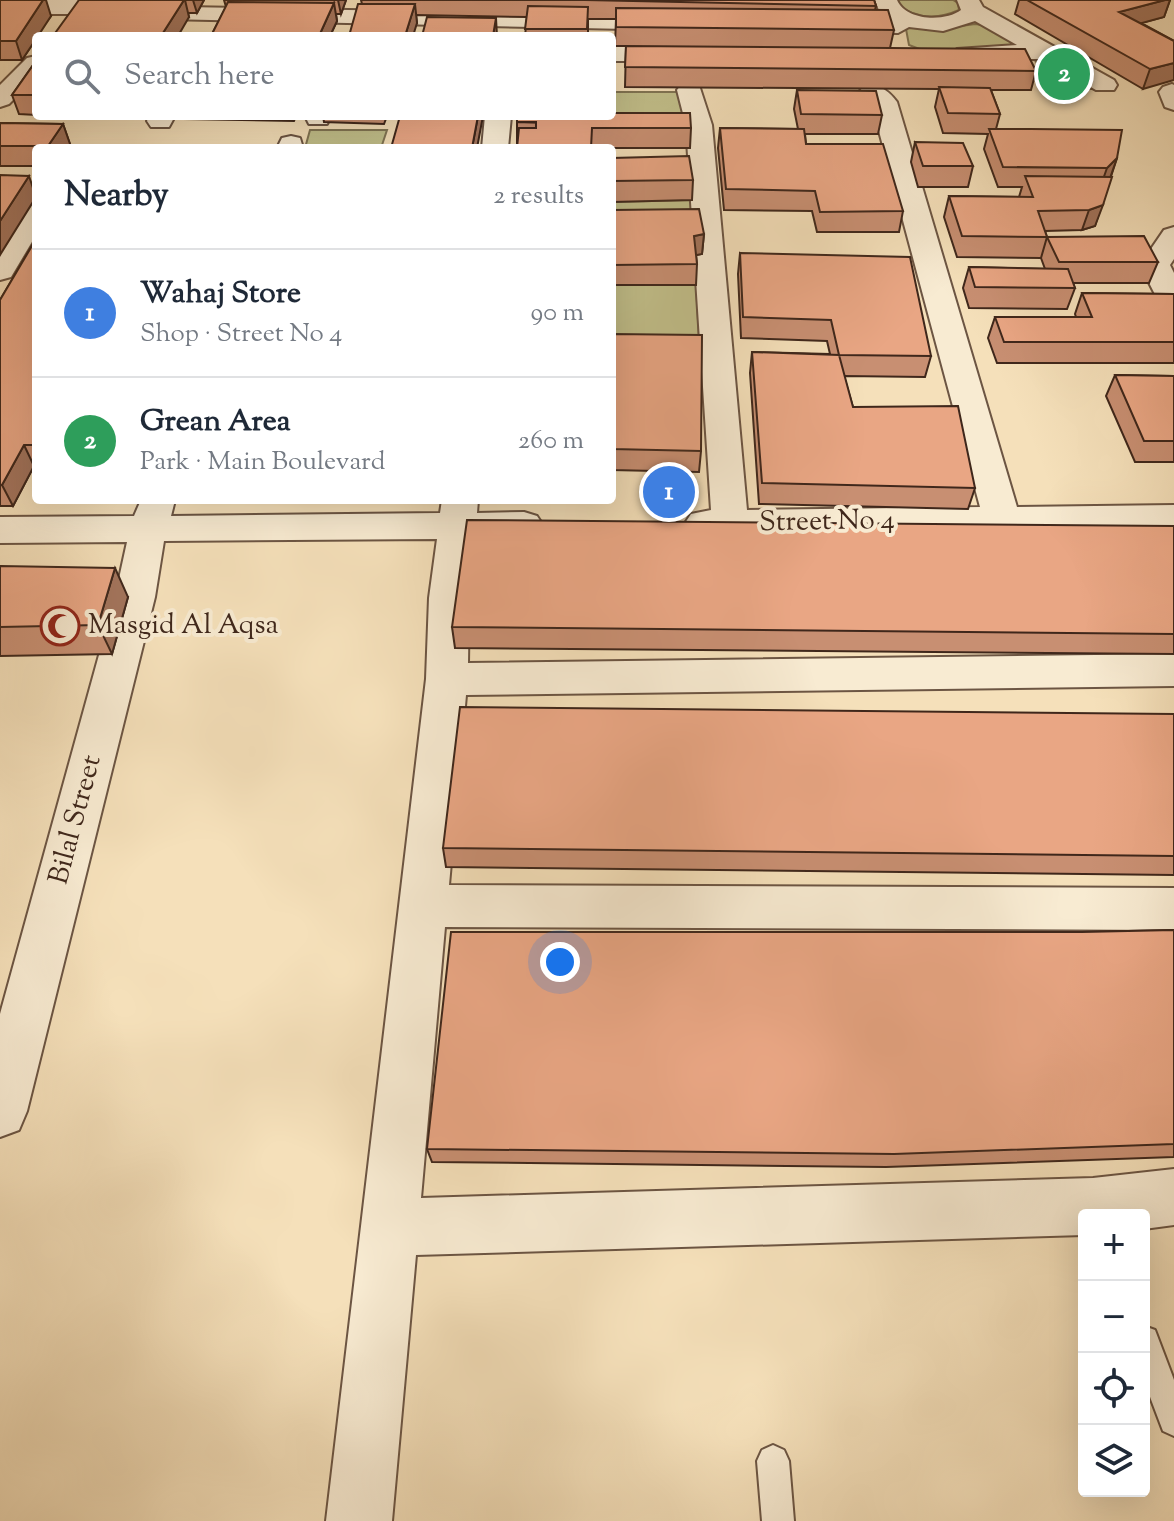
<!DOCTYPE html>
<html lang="en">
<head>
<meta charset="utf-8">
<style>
  body { margin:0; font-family:"Sorts Mill Goudy",serif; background:#f6f6f7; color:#1f2937 }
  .controls { position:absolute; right:24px; bottom:24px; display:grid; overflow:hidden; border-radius:8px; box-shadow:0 8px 32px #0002 }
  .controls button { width:72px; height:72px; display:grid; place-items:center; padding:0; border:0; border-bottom:2px solid #e0e1e3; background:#fff; color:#1f2937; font:40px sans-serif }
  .you { position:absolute; left:560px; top:962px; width:28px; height:28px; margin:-20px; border:6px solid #fff; border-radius:50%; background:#1a73e8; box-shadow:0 0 0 12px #1a73e833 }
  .badge { display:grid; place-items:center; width:52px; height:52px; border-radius:50%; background:#0b8043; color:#fff; font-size:26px; font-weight:700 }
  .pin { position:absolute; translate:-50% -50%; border:4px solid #fff; box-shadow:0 2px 8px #0006 }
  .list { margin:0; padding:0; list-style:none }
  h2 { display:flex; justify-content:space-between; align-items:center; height:104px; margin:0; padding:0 32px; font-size:34px }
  h2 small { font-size:26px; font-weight:400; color:#747a83 }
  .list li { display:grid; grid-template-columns:52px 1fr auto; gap:24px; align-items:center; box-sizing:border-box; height:128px; padding:0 32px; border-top:2px solid #e0e1e3 }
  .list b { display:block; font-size:30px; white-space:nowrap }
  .list p { margin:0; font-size:26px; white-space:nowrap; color:#747a83 }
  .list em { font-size:26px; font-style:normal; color:#747a83 }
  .icon { flex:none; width:44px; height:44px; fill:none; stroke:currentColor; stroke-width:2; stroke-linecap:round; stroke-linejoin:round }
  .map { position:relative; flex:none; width:1174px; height:1521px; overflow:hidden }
  .search { position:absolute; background:#fff; box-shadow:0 8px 32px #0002; left:32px; top:32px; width:584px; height:88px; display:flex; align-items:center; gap:20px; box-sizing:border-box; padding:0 28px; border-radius:8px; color:#747a83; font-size:30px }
  .panel { position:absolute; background:#fff; box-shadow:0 8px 32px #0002; left:32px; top:144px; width:584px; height:360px; border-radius:8px }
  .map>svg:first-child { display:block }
</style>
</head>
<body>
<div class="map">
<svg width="1174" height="1521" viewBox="0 0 1174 1521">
  <rect width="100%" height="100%" fill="#f5e0ba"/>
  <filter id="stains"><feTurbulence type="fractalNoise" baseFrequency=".0025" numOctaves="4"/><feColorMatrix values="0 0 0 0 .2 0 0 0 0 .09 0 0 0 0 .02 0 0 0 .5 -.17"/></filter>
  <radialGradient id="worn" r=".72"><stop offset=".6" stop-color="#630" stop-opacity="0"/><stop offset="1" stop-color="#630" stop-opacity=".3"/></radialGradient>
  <path fill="#c2c08b" stroke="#807453" stroke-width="2" d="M898,0H953L958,3L959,10C937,20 915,18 896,4Z
    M975,24L990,26L1024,46L1019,50H922L909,45L906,29L912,26L947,28Z
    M1034,59H1055L1110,89H1056Z
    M612,92H683L688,133L612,116Z
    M310,130H387L381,148H305Z
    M692,200L697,230L612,231V202Z
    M612,285H696L700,356L612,355Z"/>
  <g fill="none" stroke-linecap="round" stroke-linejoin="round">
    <defs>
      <path id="lane" d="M1144,1326L1155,1330L1174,1380V1436L1163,1431L1144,1381Z
        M773,1445L784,1450L789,1461L794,1521H762L757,1461L762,1450Z"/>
      <path id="street" d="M0,0H77L85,2L88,7L85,12L77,14H0Z
        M875,0H897C906,21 945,22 961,10L957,0H979L983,7L1114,80L1117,85L1114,90H1096L1041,59H957L954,54L957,49L1017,45L975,21L943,31L909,27L898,33L832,32L824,30L820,25L824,20L832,18L888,19L880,13Z
        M128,6L675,16L683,18L687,23L683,28L675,30L120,18L117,13L120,8Z
        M612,47H686L695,49L698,54L695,59L686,61H612Z
        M36,56V77L9,104L0,107V85L27,58Z
        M690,82L699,85L712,125L747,510L980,507L872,105L859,92L863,87C878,83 888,90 897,102L1017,507L1174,505V531L730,536H704L691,532L685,523L691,514L711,510L686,125L677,90L681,85Z
        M1172,84L1174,85V110L1165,107L1159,92L1163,87Z
        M149,116H175L169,127H151L147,121Z
        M305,116H331L327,124H309Z
        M485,116H511L508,148H482Z
        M291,136L300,138L303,148H277L282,138Z
        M36,202V235L11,277L0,280V246L26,205Z
        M1174,227V259L1170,265L1174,273V312L1163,310L1140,265L1164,230Z
        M141,500H175L171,516L440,513L442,500H478L477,513L524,512L537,516L543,525L537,534L524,538H475L469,598L468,663L1174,654V686L466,695L449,885L1174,888V930L445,927L421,1198L1093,1178L1174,1169V1225L1144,1229V1215H1084V1235L416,1255L392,1521H326L426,679L429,598L437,539L164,541L155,597L27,1111L19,1130L0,1137V1014L115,597L127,542L0,543V517L134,516Z"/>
    </defs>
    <use href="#lane" stroke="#6c5543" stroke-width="4"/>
    <use href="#street" stroke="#6c5543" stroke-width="4"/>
    <use href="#lane" fill="#f8ebd2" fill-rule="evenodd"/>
    <use href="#street" fill="#f8ebd2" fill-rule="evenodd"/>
  </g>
  <path fill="#c88f72" stroke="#3f271b" stroke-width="2" d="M0,0L51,16L36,36V39L22,60H0Z
    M79,0H204L197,13H188L189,17Z
    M224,0H346L341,14H336L337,21L330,36H211L226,7Z
    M361,0H874L876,6L875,10L894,30L890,48L1036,71L1031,90H991L1000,114L996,129L1117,158L1095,226L1082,230L1045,231L1047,237L1041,258L957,257L944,217L949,196L1019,197L1022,187H998L984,149L988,134L943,133L935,107L939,89L625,87L626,46H615L616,19H588V36H525L527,17L416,15L417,23L362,4Z
    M1019,0H1170L1164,17L1141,23L1174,41L1143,89L1015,14Z
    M36,61V115L19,114L12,95Z
    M797,90L882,115L878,134H805L806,144L903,211L899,232H817L812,211L724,210L718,148L720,128L798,129L794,109Z
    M183,116H296L294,121L184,119Z
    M323,116H387L384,124L324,122Z
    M517,122L691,128L690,148H517Z
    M0,123L63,124L70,144L67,148H36V166H0Z
    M915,142L973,166L968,187H918L911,162Z
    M612,158L693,180L692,200L612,202Z
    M612,210L704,234L702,254L696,255L697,264L696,285H612Z
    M1047,237L1158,262L1149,283H1073L1075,288L1067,309L969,308L963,288L969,267L1045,269L1041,258Z
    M36,239V466H34L13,506H0V300Z
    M740,253L931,356L925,377L844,376L853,407L975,488L968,509L759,504L750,373L752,352L830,354L827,341L741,338L738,274Z
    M1082,293L1174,294V363H997L988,338L995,317H1076L1075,314Z
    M612,334L701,451L699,472L612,470Z
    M1115,375L1174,376V462H1135L1106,396Z
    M1174,526V654L455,648L452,627Z
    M0,566L128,597L112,654L0,656Z
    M1174,714V875L446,867L443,848Z
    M1174,930V1157L886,1167L432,1162L427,1149L1082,932Z"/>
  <path fill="#a3745c" stroke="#3f271b" stroke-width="2" d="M43,0H46L51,16L38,36H36V39L22,60L16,41Z
    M184,0H185L189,17L178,36H161Z
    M193,0H204L197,13Z
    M338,0H346L341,14Z
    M1165,0H1170L1164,17L1113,31L1119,12Z
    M334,3L337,21L330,36H319Z
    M415,4L417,23L413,36H405Z
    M496,18L497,36H493Z
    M1174,63V80L1143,89L1150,69Z
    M478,116H483L477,148H472Z
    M63,124L70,144L67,148H49L48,146Z
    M1117,158L1110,178L1100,188L1107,168Z
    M29,176L36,197L0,255V221Z
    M1103,205L1095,226L1082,230L1089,210Z
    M704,234L702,254L692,256L694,236Z
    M24,445L34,466L13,506L2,485Z
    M115,568L128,597L112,654L98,625Z"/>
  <path fill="#e9a684" stroke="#3f271b" stroke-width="2" d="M0,0H43L16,41H0Z
    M79,0H184L161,36H53Z
    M585,0H874L876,6Z
    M1027,0H1165L1119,12L1174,41V63L1150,69Z
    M228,2L334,3L319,36H211Z
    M358,4H415L405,36H349Z
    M528,6L588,7L587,29H525Z
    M616,8L888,10L894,30L616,27Z
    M427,17L496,18L493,36H422Z
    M626,46L1025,49L1036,71L625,67Z
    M36,61V95H12Z
    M939,87L990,88L1000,114L948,113Z
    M797,90L876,91L882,115L801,114Z
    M612,113H690L691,128H592L591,148H517L519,128H536V122H517V116H612Z
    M400,116H478L472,148H391Z
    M0,123L63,124L48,146H0Z
    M720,128L804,129L806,144H883L903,211L820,212L815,191L726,189Z
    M989,129H1031L1122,130L1117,158L1107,168L1003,167Z
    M915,142L963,143L973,166H923Z
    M689,156L693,180L612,181V158Z
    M0,175L29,176L0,221Z
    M1025,176L1112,177L1103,205L1089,210L1038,211L1047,237L962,236L949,196L1033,197Z
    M699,209L704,234L694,236L697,264L612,265V210Z
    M1144,236L1158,262H1059L1047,237Z
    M36,239V445H24L2,485H0V300Z
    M740,253L910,257L931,356L839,355L831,320L743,317Z
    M969,267L1068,269L1075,288L975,287Z
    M1082,293L1174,294V342H1004L995,317H1092Z
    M612,334L702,335L701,451L612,449Z
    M752,352L839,355L853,407L958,406L975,488L762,483Z
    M1115,375L1174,376V441H1144Z
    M467,520L1174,526V634L452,627Z
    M0,566L115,568L98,625L0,627Z
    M460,707L1174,714V856L443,848Z
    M1174,930V1144L894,1154L427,1149L451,932H1082Z"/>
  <defs>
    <symbol id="mosque-ring" viewBox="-11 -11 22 22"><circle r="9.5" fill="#f8ebd2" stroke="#8f2418" stroke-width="1.5"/><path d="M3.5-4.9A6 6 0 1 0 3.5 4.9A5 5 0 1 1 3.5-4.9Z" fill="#8f2418"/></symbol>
  </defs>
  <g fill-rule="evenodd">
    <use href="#mosque-ring" x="38" y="604" width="44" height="44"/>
  </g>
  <g text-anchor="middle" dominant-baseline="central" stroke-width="8" stroke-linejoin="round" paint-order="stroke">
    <g font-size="28" fill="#3f271b" stroke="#f8ebd2">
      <text transform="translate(827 522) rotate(-1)">Street No 4</text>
      <text transform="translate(76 820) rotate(-75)">Bilal Street</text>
    </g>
    <g font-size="28" fill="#3f271b" stroke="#f8ebd2" text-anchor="start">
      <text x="88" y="626">Masgid Al Aqsa</text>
    </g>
  </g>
  <rect width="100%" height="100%" filter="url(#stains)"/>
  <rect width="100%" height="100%" fill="url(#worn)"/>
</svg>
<div class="controls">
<button>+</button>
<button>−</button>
<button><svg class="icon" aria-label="locate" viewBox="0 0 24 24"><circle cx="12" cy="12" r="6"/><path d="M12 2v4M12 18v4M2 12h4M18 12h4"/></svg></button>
<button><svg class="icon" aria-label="layers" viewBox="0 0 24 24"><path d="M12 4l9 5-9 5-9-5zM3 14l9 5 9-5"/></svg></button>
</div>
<div class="you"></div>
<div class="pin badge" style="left:669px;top:492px;background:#3f7fe0">1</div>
<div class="pin badge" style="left:1064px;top:74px;background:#2e9e5b">2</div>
<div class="search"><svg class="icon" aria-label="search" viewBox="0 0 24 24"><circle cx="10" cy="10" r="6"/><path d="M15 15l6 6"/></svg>Search here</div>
<section class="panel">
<h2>Nearby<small>2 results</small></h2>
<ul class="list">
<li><span class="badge" style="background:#3f7fe0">1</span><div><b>Wahaj Store</b><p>Shop · Street No 4</p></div><em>90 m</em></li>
<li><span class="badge" style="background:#2e9e5b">2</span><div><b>Grean Area</b><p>Park · Main Boulevard</p></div><em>260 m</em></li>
</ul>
</section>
</div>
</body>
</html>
